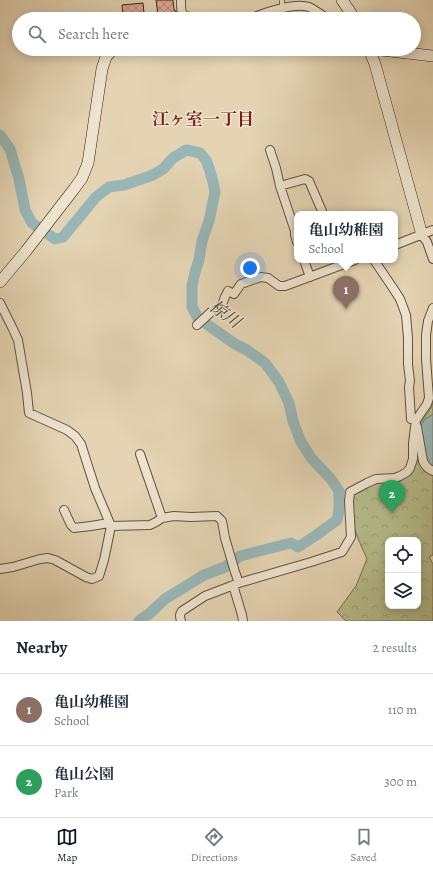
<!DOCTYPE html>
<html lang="en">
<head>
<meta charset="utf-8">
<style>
  body { margin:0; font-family:Alegreya,"Noto Serif JP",serif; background:#f2f2f3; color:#1f2937 }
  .controls { position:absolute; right:12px; bottom:12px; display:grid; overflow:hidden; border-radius:8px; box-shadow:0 2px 10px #0003 }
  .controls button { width:36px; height:36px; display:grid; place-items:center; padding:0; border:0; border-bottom:1px solid #e0e1e3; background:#fff; color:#1f2937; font:20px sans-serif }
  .you { position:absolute; left:250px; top:268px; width:14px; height:14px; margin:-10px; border:3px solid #fff; border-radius:50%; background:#1a73e8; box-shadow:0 0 0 6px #1a73e833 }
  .badge { display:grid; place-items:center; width:26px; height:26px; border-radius:50%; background:#111827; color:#fff; font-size:13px; font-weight:700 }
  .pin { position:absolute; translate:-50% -33px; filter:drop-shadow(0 1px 2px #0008) }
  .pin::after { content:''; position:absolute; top:21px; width:14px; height:12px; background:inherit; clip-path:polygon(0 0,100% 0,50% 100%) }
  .popup { position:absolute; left:294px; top:211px; width:104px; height:52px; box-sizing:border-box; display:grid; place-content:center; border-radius:8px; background:#fff; filter:drop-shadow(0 1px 3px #0005); font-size:13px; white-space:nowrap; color:#747a83 }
  .popup b { font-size:15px; color:#1f2937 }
  .popup::after { content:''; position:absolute; left:50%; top:100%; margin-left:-8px; border:8px solid transparent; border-top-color:#fff }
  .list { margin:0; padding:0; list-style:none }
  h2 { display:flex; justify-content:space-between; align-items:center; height:52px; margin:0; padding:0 16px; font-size:17px }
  h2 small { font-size:13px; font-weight:400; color:#747a83 }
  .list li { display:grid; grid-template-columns:26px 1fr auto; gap:12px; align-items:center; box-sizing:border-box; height:72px; padding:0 16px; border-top:1px solid #e0e1e3 }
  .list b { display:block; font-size:15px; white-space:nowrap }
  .list p { margin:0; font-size:13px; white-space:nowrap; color:#747a83 }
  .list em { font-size:13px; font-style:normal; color:#747a83 }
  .icon { flex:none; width:22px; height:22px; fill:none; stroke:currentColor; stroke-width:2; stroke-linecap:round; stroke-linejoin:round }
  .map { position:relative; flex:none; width:433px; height:621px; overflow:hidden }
  .search { position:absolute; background:#fff; box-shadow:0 2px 10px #0003; left:12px; right:12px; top:12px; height:44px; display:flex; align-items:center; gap:10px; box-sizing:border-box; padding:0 14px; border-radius:22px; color:#747a83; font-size:15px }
  .sheet { height:196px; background:#fff }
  nav { display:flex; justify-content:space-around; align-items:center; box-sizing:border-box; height:56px; border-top:1px solid #e0e1e3; background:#fff; font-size:11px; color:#747a83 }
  nav a { display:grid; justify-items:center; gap:2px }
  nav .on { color:#111827 }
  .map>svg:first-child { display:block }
</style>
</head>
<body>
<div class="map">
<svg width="433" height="621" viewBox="0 0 433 621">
  <defs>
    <pattern id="park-crowns" width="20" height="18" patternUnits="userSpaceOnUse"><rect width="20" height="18" fill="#b6bc8b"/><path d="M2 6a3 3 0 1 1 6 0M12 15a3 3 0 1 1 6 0" fill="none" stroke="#9da177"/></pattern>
    <pattern id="building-cross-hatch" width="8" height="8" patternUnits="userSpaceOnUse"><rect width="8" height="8" fill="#e1a895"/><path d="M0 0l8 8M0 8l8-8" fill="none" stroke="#b78978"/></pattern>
  </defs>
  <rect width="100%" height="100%" fill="#e4d4b3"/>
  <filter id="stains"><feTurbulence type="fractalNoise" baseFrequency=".005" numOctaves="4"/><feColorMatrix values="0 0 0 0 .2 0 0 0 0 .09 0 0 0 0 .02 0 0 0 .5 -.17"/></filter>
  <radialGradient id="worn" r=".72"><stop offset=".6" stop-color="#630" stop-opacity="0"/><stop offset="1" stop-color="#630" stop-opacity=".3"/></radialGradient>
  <path fill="url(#park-crowns)" stroke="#787050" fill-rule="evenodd" d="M433,402V555L429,557L433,564V621H346L337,612L356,586L367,559C358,538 346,517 353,493L367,485L404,476C409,459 413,441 420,424C424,416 431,411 433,402ZM388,540H418V606H388Z"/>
  <path fill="#99b6b6" stroke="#737c75" d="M433,414V466L429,465L424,458L419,430L424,420Z"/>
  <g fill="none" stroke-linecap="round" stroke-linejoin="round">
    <path stroke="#99b6b6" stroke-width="11" d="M0,135L10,149L19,179L25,210L32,223L55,239L63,237L96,197L109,187L124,185L153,175L163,169L173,158L186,150L200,153L206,160L210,171L213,182L215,192L209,221L202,241L199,260L195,272L192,286V307L198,318L235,344L247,350L265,363L279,382L289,403L293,421L301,442L312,459L331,479L339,491V510L337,520L315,536L298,547L291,543L240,556L225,567L204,575L165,599L150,613L139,621"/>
  </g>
  <path fill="url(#building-cross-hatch)" stroke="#392514" d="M156,0H173L174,10L176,11L177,19H161L160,15H158Z
    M143,3L144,13L123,15L122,5Z"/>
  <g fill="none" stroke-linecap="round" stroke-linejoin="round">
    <defs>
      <path id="lane" d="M282,0V8"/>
      <path id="street" d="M181,0C181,13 180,14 193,19
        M250,19C263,13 295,2 309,7C315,10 322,15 328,19
        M270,150L276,168L280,186L295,231V235L297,242
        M280,186L305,179L309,181L322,211V214
        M422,235L427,242L433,259
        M395,245L433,230
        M304,260L310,277
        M374,260L393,288L400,299L406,315L408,338V364L410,381L409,387L411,419L416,420
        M0,303L12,327L18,340L27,393L29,413L67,430L75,436L81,444L95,488L111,526L104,560L99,576L92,579L86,577L55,560L48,558L40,559L13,567L0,569
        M197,325L211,312L219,309L221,307L225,297L228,291L234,294L241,284L261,277L268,278L279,286H285L355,260
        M417,427L423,461C425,466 428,469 433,471
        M140,454L162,518
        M64,510L71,525L74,528L91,526L109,523
        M111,526L150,525L156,522L162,518L174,516L191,517L217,516L222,521L225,538L235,572L239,583
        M233,585L242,615L243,621
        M181,621C180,617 179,615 182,611L205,596L239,583L311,562L342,552L351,537L349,501L350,492L367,483L376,479L395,478L400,476L407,472L410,468L413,459V443L416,420L427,404L429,398L426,359V335L428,321L433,308"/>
      <path id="secondary" d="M342,0L355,19
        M369,49L375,64L422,235
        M373,49L433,56
        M0,282L26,251L74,189L82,178L88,163L102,69L106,57L113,49"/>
    </defs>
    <use href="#lane" stroke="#64513c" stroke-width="5.5"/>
    <use href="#street" stroke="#64513c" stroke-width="10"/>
    <use href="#secondary" stroke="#392514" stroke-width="12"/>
    <use href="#lane" stroke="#ede3ce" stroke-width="4"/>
    <use href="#street" stroke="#ede3ce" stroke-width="8"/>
    <use href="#secondary" stroke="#ede3ce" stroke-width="11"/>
  </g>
  <g text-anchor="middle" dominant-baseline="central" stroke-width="3" stroke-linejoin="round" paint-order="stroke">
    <g font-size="17" font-weight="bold" fill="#7a1f14" stroke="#ede3ce">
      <text x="203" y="119">江ヶ室一丁目</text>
    </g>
    <g font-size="17" font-style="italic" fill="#51493c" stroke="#ede3ce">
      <text transform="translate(225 314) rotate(36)">椋川</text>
    </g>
  </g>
  <rect width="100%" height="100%" filter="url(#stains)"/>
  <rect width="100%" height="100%" fill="url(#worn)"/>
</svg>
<div class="controls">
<button><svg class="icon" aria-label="locate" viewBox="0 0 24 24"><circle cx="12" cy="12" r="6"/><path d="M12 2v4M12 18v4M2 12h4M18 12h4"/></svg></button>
<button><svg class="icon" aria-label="layers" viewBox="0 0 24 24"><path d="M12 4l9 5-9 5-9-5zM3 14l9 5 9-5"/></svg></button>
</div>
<div class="you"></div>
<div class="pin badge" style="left:346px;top:309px;background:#8d6e63">1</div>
<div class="popup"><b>亀山幼稚園</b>School</div>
<div class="pin badge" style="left:392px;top:513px;background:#2e9e5b">2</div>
<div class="search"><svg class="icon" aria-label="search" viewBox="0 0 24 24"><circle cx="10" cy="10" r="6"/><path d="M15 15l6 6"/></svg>Search here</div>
</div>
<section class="sheet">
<h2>Nearby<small>2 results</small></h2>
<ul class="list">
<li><span class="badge" style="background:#8d6e63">1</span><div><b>亀山幼稚園</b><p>School</p></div><em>110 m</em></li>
<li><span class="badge" style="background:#2e9e5b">2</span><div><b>亀山公園</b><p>Park</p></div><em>300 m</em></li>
</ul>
</section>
<nav>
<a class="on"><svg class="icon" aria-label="map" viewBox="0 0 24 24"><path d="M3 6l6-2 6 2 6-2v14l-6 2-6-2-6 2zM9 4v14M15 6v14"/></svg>Map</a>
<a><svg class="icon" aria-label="directions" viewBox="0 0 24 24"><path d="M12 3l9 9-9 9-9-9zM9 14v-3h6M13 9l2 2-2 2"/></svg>Directions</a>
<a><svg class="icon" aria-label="saved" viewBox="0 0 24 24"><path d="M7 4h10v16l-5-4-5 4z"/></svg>Saved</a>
</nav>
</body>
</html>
